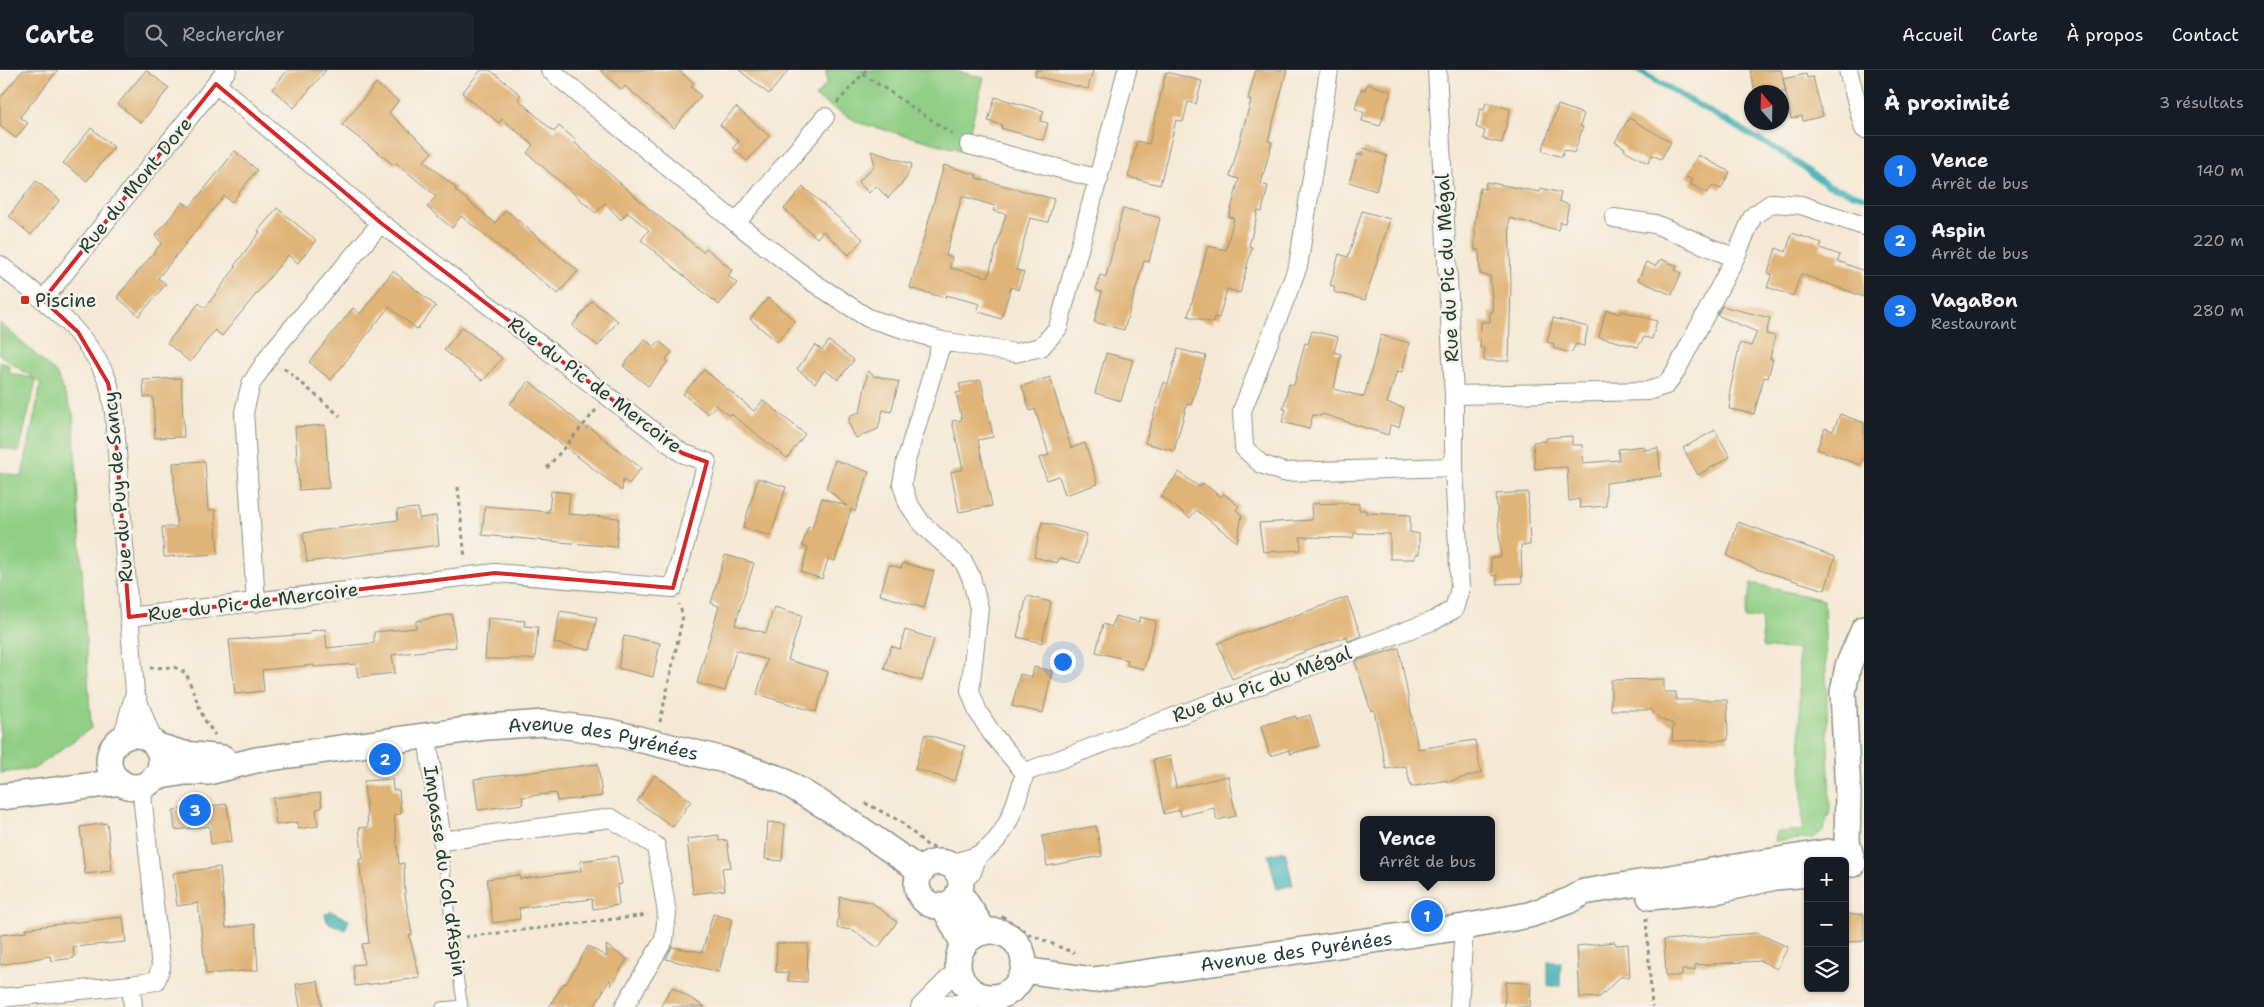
<!DOCTYPE html>
<html lang="fr">
<head>
<meta charset="utf-8">
<style>
  body { margin:0; font-family:"Shantell Sans",sans-serif; background:#20242c; color:#f1f3f6 }
  .controls { position:absolute; right:15px; bottom:15px; display:grid; overflow:hidden; border-radius:8px; box-shadow:0 1px 4px #0004 }
  .controls button { width:45px; height:45px; display:grid; place-items:center; padding:0; border:0; border-bottom:1px solid #363941; background:#171b24; color:#f1f3f6; font:25px sans-serif }
  .compass { position:absolute; left:1744px; top:15px; width:45px; height:45px; border-radius:50%; background:#171b24; box-shadow:0 1px 4px #0004; rotate:340deg }
  .you { position:absolute; left:1062px; top:591px; width:18px; height:18px; margin:-12px; border:4px solid #fff; border-radius:50%; background:#1a73e8; box-shadow:0 0 0 8px #1a73e833 }
  .badge { display:grid; place-items:center; width:32px; height:32px; border-radius:50%; background:#1a73e8; color:#fff; font-size:16px; font-weight:700 }
  .pin { position:absolute; translate:-50% -50%; border:2px solid #fff; box-shadow:0 1px 5px #0006 }
  .popup { position:absolute; left:1360px; top:746px; width:135px; height:65px; box-sizing:border-box; display:grid; place-content:center; border-radius:8px; background:#171b24; filter:drop-shadow(0 1px 4px #0005); font-size:16px; white-space:nowrap; color:#9ea1a6 }
  .popup b { font-size:19px; color:#f1f3f6 }
  .popup::after { content:''; position:absolute; left:50%; top:100%; margin-left:-10px; border:10px solid transparent; border-top-color:#171b24 }
  .list { margin:0; padding:0; list-style:none }
  h2 { display:flex; justify-content:space-between; align-items:center; height:65px; margin:0; padding:0 20px; font-size:21px }
  h2 small { font-size:16px; font-weight:400; color:#9ea1a6 }
  .list li { display:grid; grid-template-columns:32px 1fr auto; gap:15px; align-items:center; box-sizing:border-box; height:70px; padding:0 20px; border-top:1px solid #363941 }
  .list b { display:block; font-size:19px; white-space:nowrap }
  .list p { margin:0; font-size:16px; white-space:nowrap; color:#9ea1a6 }
  .list em { font-size:16px; font-style:normal; color:#9ea1a6 }
  .icon { flex:none; width:28px; height:28px; fill:none; stroke:currentColor; stroke-width:2; stroke-linecap:round; stroke-linejoin:round }
  .map { position:relative; flex:none; width:1864px; height:937px; overflow:hidden }
  header { display:flex; align-items:center; gap:30px; box-sizing:border-box; height:70px; padding:0 25px; background:#171b24; border-bottom:1px solid #363941 }
  header strong { font-size:24px }
  nav { display:flex; gap:28px; margin-inline-start:auto; font-size:18px }
  .search { width:350px; height:45px; background:#20242c; display:flex; align-items:center; gap:12px; box-sizing:border-box; padding:0 18px; border-radius:8px; color:#9ea1a6; font-size:19px }
  main { display:flex }
  aside { flex:1; background:#171b24 }
  .map>svg:first-child { display:block }
</style>
</head>
<body>
<header>
<strong>Carte</strong>
<div class="search"><svg class="icon" aria-label="search" viewBox="0 0 24 24"><circle cx="10" cy="10" r="6"/><path d="M15 15l6 6"/></svg>Rechercher</div>
<nav><a>Accueil</a><a>Carte</a><a>À propos</a><a>Contact</a></nav>
</header>
<main>
<div class="map">
<svg width="1864" height="937" viewBox="0 0 1864 937">
  <rect width="100%" height="100%" fill="#f7f3e8"/>
  <filter id="ink" filterUnits="userSpaceOnUse"><feTurbulence type="fractalNoise" baseFrequency=".02" numOctaves="2"/><feDisplacementMap in="SourceGraphic" scale="10" xChannelSelector="R" yChannelSelector="G"/><feConvolveMatrix kernelMatrix="1 2 1 2 8 2 1 2 1" color-interpolation-filters="sRGB"/></filter>
  <filter id="wash" filterUnits="userSpaceOnUse"><feTurbulence type="fractalNoise" baseFrequency=".0096" numOctaves="4" result="noise"/><feDisplacementMap in="SourceGraphic" scale="20" xChannelSelector="R" yChannelSelector="G"/><feGaussianBlur stdDeviation="1.12" result="paint"/><feColorMatrix in="noise" values="0 0 0 0 0 0 0 0 0 0 0 0 0 0 0 0 0 1.4 0 .05"/><feComposite in="paint" operator="in"/></filter>
  <g filter="url(#wash)">
    <rect width="100%" height="100%" fill="#f5e9d5"/>
    <path fill="#90cf85" stroke="#58865c" d="M826,0H952L984,8L964,81L859,53L815,27L827,13Z
      M0,253L56,303L73,344L91,658L34,699L0,703V402L22,407L41,313L36,310L19,382L0,377V292L9,295V303L35,309L0,285Z
      M1751,513L1824,530L1830,741L1823,761L1813,768L1775,771L1776,762L1803,760L1798,579L1763,578L1761,548H1745Z"/>
    <path fill="#41b1b7" stroke="#307776" d="M1285,781L1293,815L1277,819L1268,785Z
      M330,841L349,850L345,860L327,852L325,844Z
      M1548,892H1561L1560,916H1548Z"/>
    <g fill="none" stroke-linecap="round" stroke-linejoin="round">
      <path stroke="#41b1b7" stroke-width="6" d="M1637,0L1786,85L1827,115L1864,127"/>
    </g>
    <g id="blocks">
      <path fill="#e0b376" fill-rule="evenodd" d="M23,0H58L20,47L28,53L16,68L0,56V28Z
        M146,0L169,18L141,53L118,34Z
        M288,0H326L294,38L272,19Z
        M481,0H490L521,25L518,29L554,62L559,56L577,71L575,73L647,137L703,182L706,178L732,200L728,206L737,213L719,235L641,170L649,160L627,142L621,150L605,133L596,143L527,83L533,75L502,49L499,53L462,23Z
        M600,0H678L694,13L691,17L701,26L674,58L625,16L622,20Z
        M739,0H789L769,24Z
        M1036,0H1093L1088,19L1035,6Z
        M1256,0H1287L1268,71L1272,72L1261,114L1268,116L1262,142L1258,141L1249,176L1252,177L1240,223L1227,219L1219,248L1214,247L1213,253L1188,246L1208,176L1226,180L1234,148L1229,147L1239,109L1230,106L1251,30L1248,29Z
        M1750,0H1781L1786,22H1755Z
        M1166,2L1202,11L1196,34L1188,32L1183,52L1176,50L1160,115L1128,107L1137,71L1149,74Z
        M1806,4L1807,8L1813,7L1823,46L1803,51L1802,46L1791,49L1783,9Z
        M376,13L398,31L389,43L432,82L424,91L456,118L455,120L495,153L506,140L578,201L558,224L461,146L452,158L427,137L436,126L396,93L394,95L342,55Z
        M1367,14L1391,21L1380,56L1362,51L1364,43L1355,38L1361,19L1365,20Z
        M995,27L1044,41L1040,51L1048,53L1043,70L1001,58L1002,55L988,51Z
        M1486,32L1510,39L1502,73L1483,69L1485,61L1476,57L1480,39L1484,40Z
        M1558,35L1584,44L1580,56L1583,57L1574,83L1564,80L1562,87L1542,81Z
        M736,37L769,66L747,91L733,78L739,71L720,55Z
        M1629,48L1671,72L1661,89L1652,85L1648,93L1624,80L1625,78L1615,72Z
        M91,58L114,77L87,111L63,93Z
        M1364,78L1387,86L1376,121L1349,112L1358,84L1362,85Z
        M235,81L257,100L232,132L224,126L158,208L166,214L139,246L117,227L162,173L155,166L183,132L190,137Z
        M871,81L912,94L906,109L888,128L876,116L869,123L858,112L875,95Z
        M1698,85L1730,102L1721,119L1713,116L1707,123L1690,114L1693,110L1686,107Z
        M944,95L977,105L976,108L1054,129L1048,152L1030,148L1016,200L1024,202L1018,220L1011,217L1001,249L977,241L980,234L946,225L945,228L910,218ZM962,126L995,136L993,141L1006,144L988,207L950,198L952,187L946,185Z
        M36,111L60,130L31,165L9,146Z
        M1486,112L1540,122L1541,118L1561,123L1559,131L1569,135L1565,153L1560,152L1558,160L1509,148L1511,215L1509,291H1484V278H1480L1481,252H1490V242H1493L1490,206L1480,204L1479,180H1475V151L1480,118L1485,119Z
        M803,117L863,169L849,185L823,161L817,168L784,139Z
        M277,138L316,170L298,193L288,185L222,266L215,260L190,292L167,273L199,233L205,238L236,197L234,196L260,162L258,161Z
        M1123,138L1160,148L1149,192L1144,191L1124,260L1094,252L1102,222L1096,220L1100,205L1106,207Z
        M1362,141L1390,149L1365,230L1334,222L1335,217L1330,215L1339,184L1348,187Z
        M1792,163L1822,173L1820,178L1840,185L1838,191L1864,201V227L1801,204L1793,226L1767,217L1772,204L1768,203L1776,178L1786,182Z
        M1661,189L1677,196L1675,200L1681,203L1672,225L1638,210L1646,192L1655,196Z
        M393,201L436,236L417,259L389,237L331,310L309,292L353,238L360,244Z
        M768,228L795,251L777,272L750,249Z
        M592,231L618,251L598,276L572,256Z
        M1722,236L1770,248L1766,264L1775,266L1770,289H1773L1768,308L1764,307L1754,344L1729,339L1731,325H1729L1740,273L1751,276L1757,262L1717,245Z
        M1606,240L1620,244L1621,241L1657,251L1652,269L1644,267L1638,277L1599,267Z
        M1553,248L1588,257L1584,276L1576,274L1571,283L1553,278L1554,274L1547,272Z
        M462,257L502,288L483,311L444,280Z
        M1312,261L1338,267L1334,282L1341,284L1334,319L1364,327L1381,265L1409,273L1402,302L1397,301L1387,333L1404,338L1399,357L1390,355L1388,365L1322,344L1321,346L1313,345L1309,359L1282,352L1286,339H1283L1289,314L1294,315L1305,273L1308,274Z
        M645,269L654,277L659,271L672,282L666,289L668,292L648,316L623,296Z
        M829,271L854,290L838,310L825,300L815,313L797,299L815,275L822,280Z
        M1178,279L1206,286L1191,335L1187,334L1174,381L1145,373L1164,312L1168,314Z
        M1106,283L1133,290L1121,331L1095,323Z
        M704,300L754,341L763,330L805,364L787,388L731,344L729,346L716,335L708,344L683,324Z
        M868,301L875,307L877,306L899,312L891,342L883,340L878,359L856,368L848,352L851,345L860,342Z
        M1050,307L1071,378L1085,373L1098,414L1065,425L1059,406L1047,410L1039,388L1049,385L1035,339L1030,341L1022,316Z
        M181,308L184,367L155,368L153,327H144L143,310Z
        M981,310L993,367L978,370L992,436L959,442L951,402L963,399L952,351L962,350L956,323L961,322L959,314Z
        M529,311L587,359L588,356L641,398L629,414L623,409L622,421L510,334Z
        M1840,344L1864,353V386L1860,395L1817,379L1825,358L1833,361Z
        M325,355L329,418L299,420L295,357Z
        M1715,360L1730,387L1698,405L1683,378Z
        M1572,366V375H1582L1583,393L1619,390L1618,379L1644,376V380L1658,378L1661,406L1606,413V436L1580,438L1579,429L1569,431L1567,397L1535,399L1533,372L1546,371V368Z
        M835,390L869,402L855,442L851,439L835,491L828,489L822,509L801,502L808,478L802,476L808,457L812,458L822,428L847,436L826,418Z
        M205,391L208,440H215L218,484L164,487L162,457H177L173,393Z
        M1179,402L1199,417L1203,413L1221,427L1224,424L1239,436L1236,440L1242,445L1237,472L1196,440L1190,448L1161,426Z
        M758,408L786,417L771,466L743,458Z
        M551,421L570,423L568,444L619,448L616,477L482,465L485,436L549,442Z
        M1528,422L1530,475H1521L1522,513L1497,514V505L1492,506L1491,488L1501,487L1496,424Z
        M1340,433L1359,434V440H1366V443L1410,445V462L1419,464V484H1415V489H1390V464L1354,463L1353,468L1300,467L1301,480L1263,482L1259,453L1312,450L1311,434Z
        M418,438L419,448L436,446L439,475L307,492L303,463L398,450L397,440Z
        M1042,452L1087,464L1080,493L1059,488L1057,493L1034,487Z
        M1738,452L1835,487L1825,520L1756,499L1727,486Z
        M725,485L754,493L735,555L766,563L774,537L802,545L788,590L828,602L816,642L757,624L767,590L736,580L725,621L697,613L719,536L711,533Z
        M903,493L934,501L924,538L880,525L889,495L901,498Z
        M1027,526L1051,532L1042,573L1017,567Z
        M1347,527L1361,566L1348,571L1347,566L1232,609L1218,573Z
        M560,541L597,547L590,580L554,573Z
        M452,544L456,577L392,585L395,603L358,607L356,594L314,597V595L262,600L264,621L235,624L229,570L310,564V561L325,559L327,578L374,573V562L416,558V551Z
        M1115,546L1139,552L1140,547L1156,551L1144,599L1127,595L1128,590L1096,582L1103,554L1112,557Z
        M488,548L525,551L524,556L538,557L535,589H485Z
        M905,560L934,569L922,611L884,599L891,576L900,579Z
        M624,566L660,573L653,607L618,598Z
        M1399,578L1418,679L1475,670L1481,703L1447,712V710L1411,717L1406,696L1386,699L1374,640L1371,641L1355,591Z
        M1034,597L1052,601L1043,643L1012,636L1020,604L1032,607Z
        M1664,609V622H1676V630H1727L1728,670L1672,671L1673,654L1660,649L1651,640H1611V610Z
        M1310,645L1319,676L1290,684L1289,680L1270,686L1261,656L1296,646V649Z
        M925,664L965,676L955,711L915,699Z
        M1170,686L1176,718L1228,706L1236,746L1217,750L1214,738L1181,746L1180,740L1164,744L1153,690Z
        M598,694L602,726L557,731L556,723L522,727L523,734L478,740L474,709Z
        M655,705L691,731L673,757L637,731Z
        M392,709L393,720H399L401,744L394,745L399,794L404,793L405,825L412,865H409L420,908L355,916L353,895L364,894L362,874L369,873L359,789H363L359,758L368,757L364,711Z
        M320,723L322,738L316,739L318,756L298,759V752L276,755L273,728Z
        M227,734L232,771L211,774L209,756L175,760L173,740Z
        M768,752L785,754L782,791L765,789Z
        M107,753L112,801L85,804L80,757Z
        M1096,756L1102,786L1047,796L1042,766Z
        M719,765V771L727,770L731,797L722,798L725,820L693,824L687,769Z
        M617,786L622,814L617,815L619,835L593,839L592,829L519,838L520,849L493,853L487,809L519,805L520,809L581,801L580,791Z
        M220,797L226,858L255,854L258,900L206,904L198,833L177,836L173,803Z
        M840,827L871,832L897,852L878,878L853,860L837,858Z
        M713,844L732,849L719,902L666,889L672,877L702,882Z
        M1845,844H1864V871L1845,872Z
        M123,847L126,872L73,877L74,888L51,891L50,886L0,895V865L26,862V859L43,856Z
        M1757,863L1788,877L1777,899L1761,891L1695,895V900H1682V906H1666L1664,870Z
        M1615,872L1616,875L1628,874L1630,907H1620L1600,927L1580,928L1577,876Z
        M777,873L808,874L807,912L788,911L789,903L776,902Z
        M606,875L627,889L611,916L610,909L594,937H549L564,913L566,914L588,876L607,887Z
        M318,911L322,937H300L296,914Z
        M1506,912L1531,913L1530,937H1504Z
        M672,917L705,937H660Z"/>
    </g>
  </g>
  <g filter="url(#ink)">
    <use href="#blocks" fill-opacity="0" stroke="#8a9384" stroke-width="1"/>
    <g fill="none" stroke-linecap="round" stroke-linejoin="round">
      <defs>
        <path id="lane" d="M442,771L452,869L463,937
          M441,937L463,935"/>
        <path id="street" d="M550,0L736,153L811,211L868,248L942,271L1015,283L1041,277L1058,258L1127,0
          M1329,0L1298,196L1242,341L1244,378L1261,394L1283,402L1454,397
          M1848,0L1864,59
          M969,75L1099,109
          M1614,148L1655,154L1735,188
          M736,153L825,47
          M0,195C41,228 88,261 108,312C111,321 112,332 114,342L135,623L153,671
          M43,230L227,0
          M942,271L906,391L902,414L908,433L922,454L963,491L971,507L979,538L970,621L978,642L992,664L1025,703
          M1454,325L1648,321L1666,315L1677,299L1735,188L1753,146L1772,133L1801,135L1864,156
          M256,533L244,342L251,314L271,283L381,153
          M129,547L495,503L673,518L707,392L682,383L381,153L216,14
          M427,667L442,771L611,748L656,776L667,843L664,870L624,937
          M122,668L135,623
          M950,795C960,790 971,789 980,784C1008,768 1016,732 1025,703L1031,700L1435,550L1454,539L1460,518L1454,397V325L1437,0
          M961,812L972,802L978,785
          M0,928L131,915
          M133,937L131,915L156,911L161,897L141,716
          M920,937L959,898
          M926,937L968,933L983,926
          M1459,937L1464,857"/>
        <g id="secondary">
          <circle cx="135" cy="691" r="26"/>
          <path d="M157,676L184,684L223,688"/>
          <path id="s1" d="M155,707L185,702H209L256,690L487,657L544,653L610,662L724,690L780,709L840,745L921,801"/>
          <path d="M0,727L121,712"/>
          <circle cx="939" cy="814" r="22"/>
          <path d="M1853,794L1847,772L1848,724L1843,622L1848,596L1864,559"/>
          <path d="M959,822L985,862"/>
          <path d="M1650,827L1720,820L1775,807L1808,804"/>
          <path d="M943,835L964,875"/>
          <circle cx="991" cy="894" r="33"/>
          <path id="s2" d="M1024,900L1093,910L1464,857L1529,845L1568,831L1584,822L1828,782L1853,794"/>
        </g>
      </defs>
      <use href="#lane" stroke="#8a9384" stroke-width="11"/>
      <use href="#street" stroke="#8a9384" stroke-width="20"/>
      <use href="#secondary" stroke="#8a9384" stroke-width="28"/>
      <path stroke="#8a9384" stroke-width="3" stroke-dasharray="4 4" stroke-linecap="butt" d="M863,4L954,65
        M837,33L866,0
        M284,298L340,346
        M547,398L596,340
        M458,417L465,489
        M150,598L174,597L186,603L204,649L215,665
        M660,652L683,546L679,534
        M865,733L900,751L928,776L939,779
        M1002,846L1029,864L1074,883
        M1646,848L1652,937
        M465,867L648,845"/>
      <use href="#lane" stroke="#fff" stroke-width="9"/>
      <use href="#street" stroke="#fff" stroke-width="18"/>
      <use href="#secondary" stroke="#fff" stroke-width="25"/>
    </g>
  </g>
  <path fill="none" stroke="#d62828" stroke-width="4" stroke-linejoin="round" d="M216,14L381,153L682,383L707,392L673,518L495,503L129,547L114,342L108,313L78,262L43,230Z"/>
  <rect fill="#c8321e" stroke="#f7f3e8" stroke-width="2" x="20" y="225" width="10" height="10" rx="2.5"/>
  <g text-anchor="middle" dominant-baseline="central" stroke-width="5" stroke-linejoin="round" paint-order="stroke">
    <g font-size="19" fill="#1f3d34" stroke="#f7f3e8">
      <text transform="translate(135 115) rotate(-51)">Rue du Mont Dore</text>
      <text transform="translate(1447 198) rotate(-93)">Rue du Pic du Mégal</text>
      <text transform="translate(595 315) rotate(37)">Rue du Pic de Mercoire</text>
      <text transform="translate(118 417) rotate(-95)">Rue du Puy de Sancy</text>
      <text transform="translate(253 532) rotate(-7)">Rue du Pic de Mercoire</text>
      <text transform="translate(1262 614) rotate(-20)">Rue du Pic du Mégal</text>
      <text stroke="none"><textPath href="#s1" startOffset="454">Avenue des Pyrénées</textPath></text>
      <text transform="translate(445 801) rotate(82)">Impasse du Col d'Aspin</text>
      <text stroke="none"><textPath href="#s2" startOffset="275">Avenue des Pyrénées</textPath></text>
    </g>
    <g font-size="19" fill="#1f3d34" stroke="#f7f3e8" text-anchor="start">
      <text x="35" y="230">Piscine</text>
    </g>
  </g>
</svg>
<div class="controls">
<button>+</button>
<button>−</button>
<button><svg class="icon" aria-label="layers" viewBox="0 0 24 24"><path d="M12 4l9 5-9 5-9-5zM3 14l9 5 9-5"/></svg></button>
</div>
<svg class="compass" viewBox="-18 -18 36 36"><path d="M0-13l5 13h-10z" fill="#e53935"/><path d="M0 13l5-13h-10z" fill="#9ea1a6"/></svg>
<div class="you"></div>
<div class="pin badge" style="left:1427px;top:846px">1</div>
<div class="popup"><b>Vence</b>Arrêt de bus</div>
<div class="pin badge" style="left:385px;top:689px">2</div>
<div class="pin badge" style="left:195px;top:740px">3</div>
</div>
<aside>
<h2>À proximité<small>3 résultats</small></h2>
<ul class="list">
<li><span class="badge">1</span><div><b>Vence</b><p>Arrêt de bus</p></div><em>140 m</em></li>
<li><span class="badge">2</span><div><b>Aspin</b><p>Arrêt de bus</p></div><em>220 m</em></li>
<li><span class="badge">3</span><div><b>VagaBon</b><p>Restaurant</p></div><em>280 m</em></li>
</ul>
</aside>
</main>
</body>
</html>
